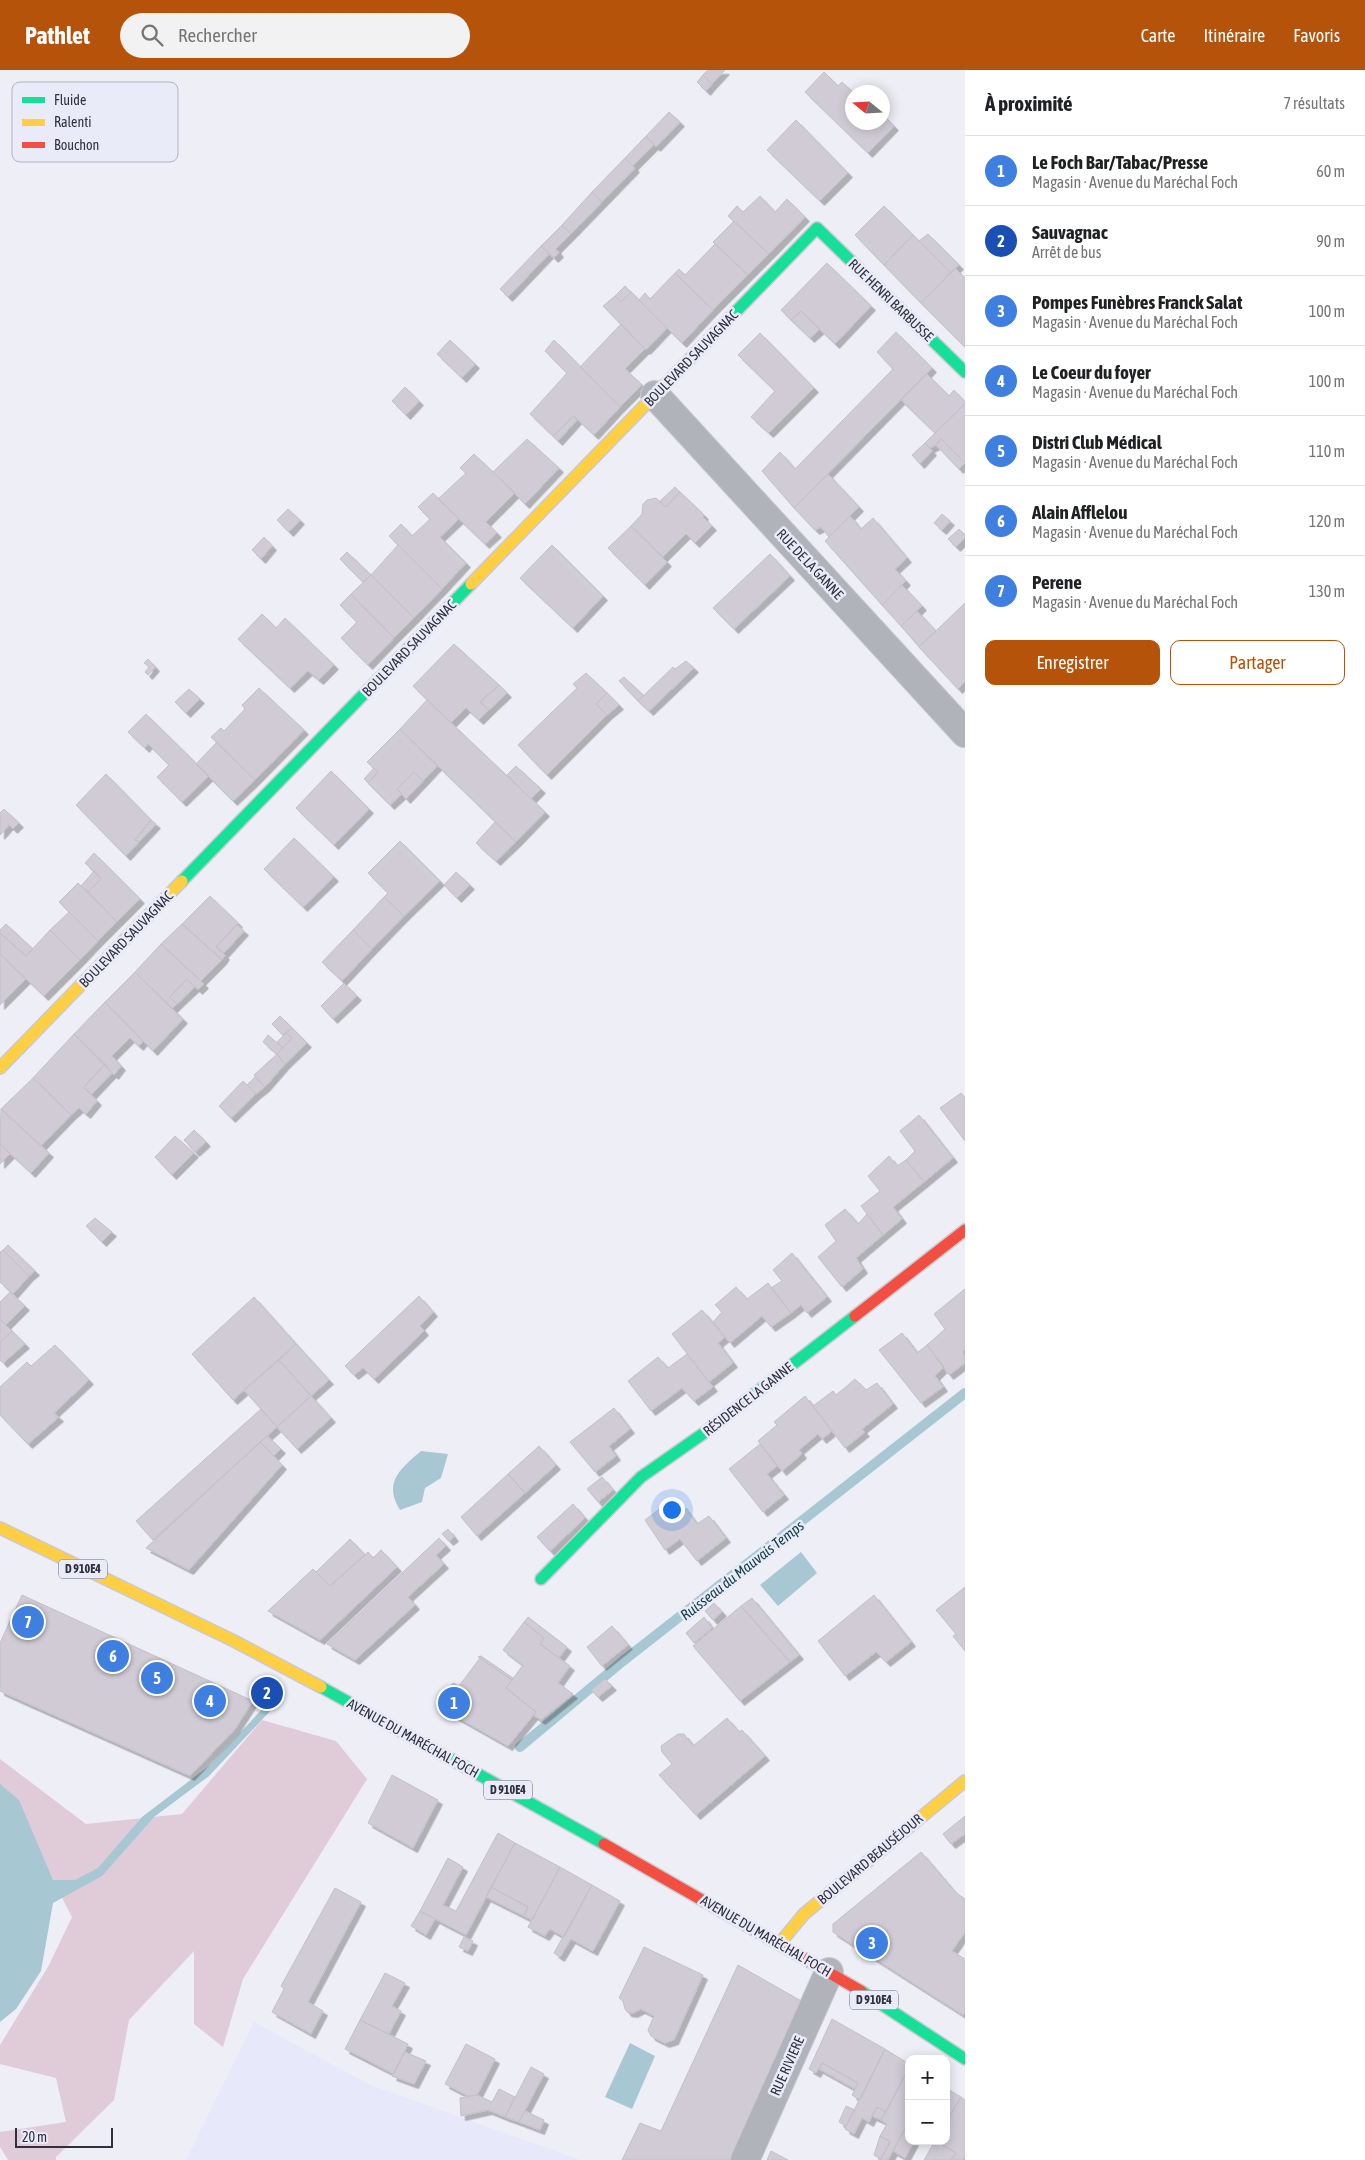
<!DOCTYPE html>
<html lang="fr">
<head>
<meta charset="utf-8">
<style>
  body { margin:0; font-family:"Asap Condensed",sans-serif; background:#f2f2f2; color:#202124 }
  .controls { position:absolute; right:15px; bottom:15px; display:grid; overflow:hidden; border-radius:10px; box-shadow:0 2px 12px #0003 }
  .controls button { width:45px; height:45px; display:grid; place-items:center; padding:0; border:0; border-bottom:1px solid #e0e0e0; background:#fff; color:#202124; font:25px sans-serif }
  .compass { position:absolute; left:845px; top:15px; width:45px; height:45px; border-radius:50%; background:#fff; box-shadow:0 2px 12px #0003; rotate:288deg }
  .scale { position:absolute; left:15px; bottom:12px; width:98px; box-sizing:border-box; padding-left:5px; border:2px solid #30313e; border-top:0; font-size:14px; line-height:18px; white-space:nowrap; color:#30313e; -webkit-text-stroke:4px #eaebf9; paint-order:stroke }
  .you { position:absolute; left:671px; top:1439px; width:18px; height:18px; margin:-12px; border:4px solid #fff; border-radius:50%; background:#1a73e8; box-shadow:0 0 0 8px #1a73e833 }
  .badge { display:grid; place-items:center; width:32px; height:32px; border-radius:50%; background:#b45309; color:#fff; font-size:16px; font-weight:700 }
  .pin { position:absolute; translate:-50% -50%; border:2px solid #fff; box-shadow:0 1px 5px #0006 }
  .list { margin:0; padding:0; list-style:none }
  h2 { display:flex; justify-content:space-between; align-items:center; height:65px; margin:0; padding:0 20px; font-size:21px }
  h2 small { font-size:16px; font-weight:400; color:#757577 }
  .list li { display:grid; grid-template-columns:32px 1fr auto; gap:15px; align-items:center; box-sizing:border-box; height:70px; padding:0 20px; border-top:1px solid #e0e0e0 }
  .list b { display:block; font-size:19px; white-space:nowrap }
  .list p { margin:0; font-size:16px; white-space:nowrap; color:#757577 }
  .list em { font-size:16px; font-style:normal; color:#757577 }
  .actions { display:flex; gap:10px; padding:15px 20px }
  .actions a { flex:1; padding:11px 0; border:1px solid #b45309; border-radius:10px; text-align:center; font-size:18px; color:#b45309 }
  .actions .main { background:#b45309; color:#fff }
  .icon { flex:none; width:28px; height:28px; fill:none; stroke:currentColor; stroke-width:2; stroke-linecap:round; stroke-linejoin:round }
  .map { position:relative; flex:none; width:965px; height:2090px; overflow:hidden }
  header { display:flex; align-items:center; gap:30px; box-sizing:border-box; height:70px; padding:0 25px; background:#b45309; color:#fff }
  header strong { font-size:24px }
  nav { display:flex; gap:28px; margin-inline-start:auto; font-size:18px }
  .search { width:350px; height:45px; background:#f2f2f2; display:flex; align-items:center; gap:12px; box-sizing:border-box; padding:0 18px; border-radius:28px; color:#757577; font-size:19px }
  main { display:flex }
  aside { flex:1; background:#fff }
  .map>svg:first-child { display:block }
</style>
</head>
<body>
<header>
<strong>Pathlet</strong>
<div class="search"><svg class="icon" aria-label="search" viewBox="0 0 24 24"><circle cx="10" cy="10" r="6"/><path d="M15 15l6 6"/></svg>Rechercher</div>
<nav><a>Carte</a><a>Itinéraire</a><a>Favoris</a></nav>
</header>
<main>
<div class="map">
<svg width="965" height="2090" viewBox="0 0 965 2090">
  <defs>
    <filter id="shadow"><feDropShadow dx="4.5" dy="4.5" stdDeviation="0" flood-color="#0004"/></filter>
  </defs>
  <rect width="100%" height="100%" fill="#eeeef6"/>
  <path fill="#e7e8fa" d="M254,1952L368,2014L580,2090H186Z"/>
  <path fill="#e0cbd8" d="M262,1650L336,1671L367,1709L243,1909L223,1977L194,1954V1881L129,1950L114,2030L56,2087V2090H8L0,2077V2062L66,2052L56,2008L0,1994V1975L48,1897L72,1847L18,1742L0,1728V1689L86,1754L182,1744Z"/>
  <path fill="#a7c8d2" d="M421,1381L448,1384L441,1408L425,1418L422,1432L400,1440C383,1413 400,1399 421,1381Z
    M801,1482L817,1503L778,1536L760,1515Z
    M265,1636L272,1639L209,1706L154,1747L102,1806L53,1833L41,1901L16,1939L0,1952V1714L19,1730L53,1810H75L98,1798L142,1747L210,1695Z
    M630,1973L655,1986L632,2039L605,2027Z"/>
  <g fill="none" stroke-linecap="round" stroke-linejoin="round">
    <path stroke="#a7c8d2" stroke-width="10" d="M520,1677L623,1591L965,1323"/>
  </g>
  <path fill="#d0cbd5" stroke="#c4bfc9" filter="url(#shadow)" d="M708,0H725L712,14L703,5Z
    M824,2L838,16L842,12L853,22L852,52H882V44L894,56L868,83L805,22Z
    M703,5L712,14L706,21L697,12Z
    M669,42L680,52L656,77L646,66Z
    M796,50L848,103L820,131L767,80Z
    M646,66L654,75L633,96L625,88Z
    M625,88L635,98L602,132L592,122Z
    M592,122L602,132L571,164L562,155Z
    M760,126L775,142L787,129L805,147L769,184L728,146L737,136L743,142Z
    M884,136L913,165L884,195L855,165Z
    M734,151L769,184L748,205L713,172Z
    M562,155L571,164L556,179L559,183L554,188L541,176Z
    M928,164L959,195L951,203L919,171Z
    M913,165L951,203L921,233L884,195Z
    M715,174L748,205L713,240L675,203L679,199L685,205Z
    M541,176L549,184L508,227L500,219Z
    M827,193L871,236L835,274L801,241L791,250L781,240Z
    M955,198L965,208V277L921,233Z
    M675,203L713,240L682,273L639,230L645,223L650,229Z
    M625,216L631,222L621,232L615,226Z
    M631,222L667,258L646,280L603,236L615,226L621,232Z
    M801,241L820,259L810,268L791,250Z
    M621,254L645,279L625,299L642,315L620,337L580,297Z
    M896,262L932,298L794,438L762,401L780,382L795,399L893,299L877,282Z
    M760,263L814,318L769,363L751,347L775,321L738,285Z
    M450,270L475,294L462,308L437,284Z
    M554,270L620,337L594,365L574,346L553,366L530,344L567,303L545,281Z
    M927,304L949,326L954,320L965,332V334L935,363L901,330Z
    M405,317L419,331L406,345L392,331Z
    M965,334V393L941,369L936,375L930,378L925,373Z
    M574,346L577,350L558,371L553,366Z
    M527,369L559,398L525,434L493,402Z
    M941,369L965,393L959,399L936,375Z
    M925,373L932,381L920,394L912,385Z
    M474,384L515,423L486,452L497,463L485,474L438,429L466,403L460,398Z
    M828,404L859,437L829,467L821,457L815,460L794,438Z
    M675,417L680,422L666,437L660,431Z
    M680,422L704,445L703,447L712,456L695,473L686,464L663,487L631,456L642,444L643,434L647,430L656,428L666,437Z
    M433,423L459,449L440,467L466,493L442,519L389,466L401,454L412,466L430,449L418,437Z
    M288,439L300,450L289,462L277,450Z
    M942,444L950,451L942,460L934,453Z
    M850,446L861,459L873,448L907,488L895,499L906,511L882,535L825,471Z
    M631,456L667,492L645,515L608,478Z
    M959,459L965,465V468L956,477L948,469Z
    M264,467L272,476L261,489L252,480Z
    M398,475L442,519L414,548L371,505Z
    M552,475L603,526L573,558L520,508Z
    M347,482L371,505L363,512L340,489Z
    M770,484L790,506L734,559L713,538Z
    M371,505L414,548L394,568L351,524Z
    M902,515L922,536L901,556L882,535Z
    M351,524L394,568L368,595L341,568L357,552L340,535Z
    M965,533V612L958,619L919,577Z
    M917,541L936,561L919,577L901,556Z
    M262,544L276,558L285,548L334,595L319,610L308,601L290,618L238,569Z
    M454,574L499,615L480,632L489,640L479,650L466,638L451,653L413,616Z
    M148,589L155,597L148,605L145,602L149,597L144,593Z
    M686,591L694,598L649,641L638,631L673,597L675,599Z
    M586,603L607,623L596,634L607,645L547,705L518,675L577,618L573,614Z
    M624,607L643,625L638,631L619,611Z
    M499,615L507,623L489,640L480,632Z
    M259,618L304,660L255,710L211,667L221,658L224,661L245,639L242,635Z
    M189,619L200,629L186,643L175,632Z
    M607,623L619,635L607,645L596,634Z
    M427,630L545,742L516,772L400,659Z
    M146,644L209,706L182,732L157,707L169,695L148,674L145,678L128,662Z
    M400,659L437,696L423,711L414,702L397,719L402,724L390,735L368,713L378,702L367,692Z
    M217,672L255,710L233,731L196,694Z
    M516,696L541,719L531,729L507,705Z
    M374,698L378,702L368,713L364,709Z
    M331,701L369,739L334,775L296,738Z
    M414,702L423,711L406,729L397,719Z
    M106,704L151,750L135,770L139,772L126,786L76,735Z
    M4,739L19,753L13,759L9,755L0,765V743Z
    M151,750L156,754L139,772L135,770Z
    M495,752L516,772L496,791L476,773Z
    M294,768L334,807L303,837L264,799Z
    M400,771L440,811L404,846L384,827L388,823L368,803Z
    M94,783L140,829L117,852L88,822L101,809L85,793Z
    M94,801L101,809L88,822L81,816Z
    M456,802L470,815L457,828L444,815Z
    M78,813L117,852L98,871L59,832Z
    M210,826L238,853L216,877L225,885L222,890L182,854Z
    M384,827L404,846L372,879L353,860Z
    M69,842L98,871L80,890L50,860Z
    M6,854L33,879L26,886L0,863V860Z
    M182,854L222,890L201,911L161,874Z
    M237,855L244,861L224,883L216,877Z
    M50,860L80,890L44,926L0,884V863L26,886Z
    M353,860L372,879L342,911L322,892Z
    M161,874L204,914L198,920L187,909L170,927L177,934L172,939L135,902Z
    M0,884L26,909L0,935Z
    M135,902L183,949L153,981L105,932Z
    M187,909L195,917L177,934L170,927Z
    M344,913L357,926L333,949L321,936Z
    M105,932L143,971L139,976L130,968L112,986L121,996L114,1005L74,964Z
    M280,946L292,958L283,965L272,954Z
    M292,958L307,973L285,994L277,984L292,968L286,963Z
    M286,963L292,968L283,978L277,972Z
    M74,964L105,994L84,1017L97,1031L86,1044L79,1038L71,1045L33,1008Z
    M268,965L283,978L277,984L263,972Z
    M277,984L285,994L265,1017L254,1005Z
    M105,994L112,1003L91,1025L84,1017Z
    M255,1007L265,1017L256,1024L247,1015Z
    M33,1008L71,1045L41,1076L1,1039Z
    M243,1011L256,1024L231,1048L219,1036Z
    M961,1023L965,1027V1071L940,1038Z
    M1,1039L49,1083L31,1103L0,1074Z
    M919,1045L953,1088L924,1112L906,1090L915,1081L900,1061Z
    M194,1060L206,1072L195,1082L184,1070Z
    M175,1066L194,1083L172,1105L155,1087Z
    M0,1074L10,1084L0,1094Z
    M889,1086L897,1096L906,1090L924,1112L893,1137L902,1149L883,1165L861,1136L880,1121L868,1106Z
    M845,1139L858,1154L867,1144L883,1165L856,1188L863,1199L842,1217L818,1187L836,1171L825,1155Z
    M95,1148L112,1162L102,1172L86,1156Z
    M8,1175L35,1201L29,1206L3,1180Z
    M3,1180L29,1206L13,1224L0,1212V1182Z
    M792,1183L827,1227L807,1243L801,1235L791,1243L771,1218L782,1211L773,1200Z
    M768,1213L791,1243L771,1257L762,1246L730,1273L713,1252L722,1242L715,1235L736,1217L747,1229Z
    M965,1219V1280L963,1281L965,1293L949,1305L927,1275L945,1259L934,1244Z
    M10,1222L25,1236L6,1255L0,1249V1232Z
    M419,1226L433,1242L420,1256L424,1261L374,1309L363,1298L354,1305L345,1296Z
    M254,1227L296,1274L233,1330L192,1284Z
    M702,1240L725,1267L718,1273L733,1293L709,1312L672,1264Z
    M0,1249L12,1261L0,1273Z
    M12,1261L25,1274L3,1293L0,1290V1273Z
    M902,1263L917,1283L927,1275L944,1297L935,1306L943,1317L921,1333L879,1280Z
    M296,1274L329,1310L311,1326L279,1290Z
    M55,1275L89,1310L54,1343L59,1347L28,1374L0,1345V1317L27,1292L31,1296Z
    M687,1284L713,1317L694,1331L682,1318L651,1341L628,1311L658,1287L668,1298Z
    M279,1290L311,1326L277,1357L244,1320Z
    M855,1309L866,1320L877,1313L893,1334L862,1359L865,1362L845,1378L813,1336L833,1321L836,1325Z
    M311,1326L331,1348L297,1379L277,1357Z
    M805,1326L832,1361L822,1369L818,1364L799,1380L802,1384L782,1401L758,1371L777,1355L774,1352Z
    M614,1338L630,1359L609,1376L616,1386L595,1402L570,1372Z
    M261,1339L277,1357L153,1470L136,1451Z
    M267,1366L281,1379L274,1386L260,1372Z
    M260,1372L282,1395L189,1500L146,1478Z
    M760,1374L777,1396L767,1404L784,1425L763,1442L729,1399Z
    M539,1376L556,1395L525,1423L508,1404Z
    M508,1404L525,1423L477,1466L461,1447Z
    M602,1407L613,1420L598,1432L587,1419Z
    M573,1434L585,1448L550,1481L537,1467Z
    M666,1434L671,1441L682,1434L697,1454L709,1446L726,1468L697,1491L680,1469L665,1480L645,1450Z
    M448,1459L454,1467L449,1471L442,1464Z
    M439,1468L446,1476L436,1485L444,1494L408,1527L415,1535L355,1590L327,1574Z
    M350,1469L365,1485L330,1516L316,1502Z
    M381,1480L397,1497L320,1570L268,1541L313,1499L330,1516L368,1482L373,1488Z
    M965,1517V1581L953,1566L956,1564L936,1540Z
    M22,1525L253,1631L235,1659L190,1706L0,1621V1573Z
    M874,1525L911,1572L886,1592L876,1582L845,1606L818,1571Z
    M752,1528L799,1585L790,1592L741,1536Z
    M714,1533L722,1542L713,1550L705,1541Z
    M741,1536L790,1592L740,1631L693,1576Z
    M528,1547L567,1577L559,1588L540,1574L544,1568L524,1552Z
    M704,1547L712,1558L694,1573L686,1563Z
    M524,1552L544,1568L540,1574L570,1596L558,1613L573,1624L541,1650L533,1645L536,1642L506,1618L523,1595L503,1580Z
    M612,1556L628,1575L602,1596L587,1577Z
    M481,1586L513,1608L512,1610L478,1587Z
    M480,1588L512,1610L506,1618L536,1642L508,1676L437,1636L453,1613L459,1616Z
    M605,1609L612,1616L598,1627L591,1620Z
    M727,1648L739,1662L742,1660L765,1686L696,1745L659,1705L672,1694L662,1682L661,1676L678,1664H684L693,1676Z
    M392,1705L438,1730L413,1778L368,1753Z
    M965,1746V1764L951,1774L943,1764Z
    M498,1763L515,1773L466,1865L420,1841L448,1788L463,1797L443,1835L456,1841Z
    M515,1773L560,1797L532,1850L524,1846L528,1837L491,1817Z
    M921,1782L955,1822L965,1829V1862L952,1881L965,1889V1943L963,1945L833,1862V1854Z
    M560,1797L592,1815L564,1867L550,1859L545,1866L528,1857Z
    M592,1815L620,1831L593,1881L571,1869L560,1887L554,1883Z
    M491,1817L528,1837L524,1846L486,1827Z
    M335,1818L361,1832L308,1932L323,1941L311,1964L272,1942L284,1919L281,1916Z
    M420,1841L435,1849L426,1865L411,1856Z
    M464,1867L473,1871L468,1881L459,1877Z
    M644,1877L703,1905L674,1970L665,1973L651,1966L648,1960L654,1946L641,1939L633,1943L627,1942L625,1939L623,1931L619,1928Z
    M738,1895L803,1932L731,2090H622L640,2053L661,2061Z
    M385,1903L405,1913L392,1936L401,1941L389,1964L360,1950Z
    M832,1949L885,1979L860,2030L852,2025L858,2013L822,1993L816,2003L809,1999Z
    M360,1950L408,1974L394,2004L345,1979Z
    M466,1974L495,1989L477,2025L468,2026L445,2014Z
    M885,1979L909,1994V1998L886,2042L877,2037L869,2052L862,2048L854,2064L845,2059L846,2056Z
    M405,1982L426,1991L414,2014L392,2006Z
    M822,1993L858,2013L855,2019L819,1999Z
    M531,1997L544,2004L519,2052L505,2047Z
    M909,1998V2051L888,2090H880L890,2072L880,2066L887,2054L881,2050Z
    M946,2018L961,2027L946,2052Z
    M499,2019L515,2027L505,2047L488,2040L461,2046L460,2028L477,2025L492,2032Z
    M961,2027L965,2030V2086L963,2090H951L956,2083L936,2071H946V2052Z
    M846,2036L855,2040L846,2056L839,2052Z
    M877,2037L886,2042L881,2050L872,2046Z
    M525,2041L544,2050L540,2060L519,2052Z
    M909,2051V2071H914L905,2088L893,2081Z
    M880,2066L890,2072L881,2089L874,2085Z
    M935,2071L956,2083L951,2090H924Z
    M771,2081L788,2090H767Z"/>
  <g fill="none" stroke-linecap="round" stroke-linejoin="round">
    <defs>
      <path id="street" d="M655,325L965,663
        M745,2090L829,1902"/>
      <path id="fast" d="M722,256L817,158L965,302
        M182,811L471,514
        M541,1509L641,1407L704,1363L855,1246
        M321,1617L604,1774
        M861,1921L965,1989"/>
      <path id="slow" d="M471,514L722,256
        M0,998L182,811
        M0,1458L234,1571L321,1617
        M780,1873L804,1844L965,1711"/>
      <path id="jam" d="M855,1246L965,1160
        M604,1774L861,1921"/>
    </defs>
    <use href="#street" stroke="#c9c9d0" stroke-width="30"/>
    <use href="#fast" stroke="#c9c9d0" stroke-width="14"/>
    <use href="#slow" stroke="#c9c9d0" stroke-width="14"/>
    <use href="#jam" stroke="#c9c9d0" stroke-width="14"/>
    <use href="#street" stroke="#b0b3b9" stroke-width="28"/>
    <use href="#fast" stroke="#16e098" stroke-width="11"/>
    <use href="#slow" stroke="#ffcf43" stroke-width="11"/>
    <use href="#jam" stroke="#f24e42" stroke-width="11"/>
  </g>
  <g text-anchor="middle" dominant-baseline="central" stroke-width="5" stroke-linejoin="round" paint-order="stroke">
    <g fill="#eaebf9" stroke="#686976" stroke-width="1">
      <rect x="59" y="1489.5" width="48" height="19" rx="4"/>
      <rect x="484" y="1710.5" width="48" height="19" rx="4"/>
      <rect x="850" y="1920.5" width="48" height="19" rx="4"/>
    </g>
    <g font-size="12" font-weight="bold" fill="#30313e">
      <text x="83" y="1499">D 910E4</text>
      <text x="508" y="1720">D 910E4</text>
      <text x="874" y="1930">D 910E4</text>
    </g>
    <g font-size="14" fill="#30313e" stroke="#eaebf9">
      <text transform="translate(891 230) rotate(44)">RUE HENRI BARBUSSE</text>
      <text transform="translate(691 288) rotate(-46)">BOULEVARD SAUVAGNAC</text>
      <text transform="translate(810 494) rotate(47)">RUE DE LA GANNE</text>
      <text transform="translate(409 578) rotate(-46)">BOULEVARD SAUVAGNAC</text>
      <text transform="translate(126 869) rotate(-46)">BOULEVARD SAUVAGNAC</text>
      <text transform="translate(748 1329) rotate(-38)">RÉSIDENCE LA GANNE</text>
      <text transform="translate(413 1668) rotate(29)">AVENUE DU MARÉCHAL FOCH</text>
      <text transform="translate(870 1789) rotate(-40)">BOULEVARD BEAUSÉJOUR</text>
      <text transform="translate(766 1866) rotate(30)">AVENUE DU MARÉCHAL FOCH</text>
      <text transform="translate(787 1996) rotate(-66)">RUE RIVIERE</text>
    </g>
    <g font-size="15" font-style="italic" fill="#144048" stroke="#eaebf9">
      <text transform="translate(742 1500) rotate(-38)">Ruisseau du Mauvais Temps</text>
    </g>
  </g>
  <rect x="12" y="12" width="166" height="80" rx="8" fill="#eaebf9" stroke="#b2b3c1" stroke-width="1"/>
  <rect x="22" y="27" width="23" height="6" fill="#16e098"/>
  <rect x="22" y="49" width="23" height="7" fill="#ffcf43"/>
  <rect x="22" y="72" width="23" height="6" fill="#f24e42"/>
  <g font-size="14" fill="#30313e">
    <text x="54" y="35">Fluide</text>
    <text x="54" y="57">Ralenti</text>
    <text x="54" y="80">Bouchon</text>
  </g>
</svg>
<div class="controls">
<button>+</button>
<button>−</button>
</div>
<svg class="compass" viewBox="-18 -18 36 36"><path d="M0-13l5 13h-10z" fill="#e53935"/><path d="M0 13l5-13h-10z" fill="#757577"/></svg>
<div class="scale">20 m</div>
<div class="you"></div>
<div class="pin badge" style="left:454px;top:1633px;background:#3f7fe0">1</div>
<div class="pin badge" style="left:267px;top:1623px;background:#1a4fb4">2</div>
<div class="pin badge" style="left:872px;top:1873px;background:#3f7fe0">3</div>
<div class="pin badge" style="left:210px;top:1631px;background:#3f7fe0">4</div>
<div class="pin badge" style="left:157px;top:1608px;background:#3f7fe0">5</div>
<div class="pin badge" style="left:113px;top:1586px;background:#3f7fe0">6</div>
<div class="pin badge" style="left:28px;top:1552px;background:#3f7fe0">7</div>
</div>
<aside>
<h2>À proximité<small>7 résultats</small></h2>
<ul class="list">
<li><span class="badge" style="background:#3f7fe0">1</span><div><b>Le Foch Bar/Tabac/Presse</b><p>Magasin · Avenue du Maréchal Foch</p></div><em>60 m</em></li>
<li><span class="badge" style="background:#1a4fb4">2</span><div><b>Sauvagnac</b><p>Arrêt de bus</p></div><em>90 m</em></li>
<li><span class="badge" style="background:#3f7fe0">3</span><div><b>Pompes Funèbres Franck Salat</b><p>Magasin · Avenue du Maréchal Foch</p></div><em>100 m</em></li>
<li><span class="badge" style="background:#3f7fe0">4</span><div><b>Le Coeur du foyer</b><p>Magasin · Avenue du Maréchal Foch</p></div><em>100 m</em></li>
<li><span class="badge" style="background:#3f7fe0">5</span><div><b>Distri Club Médical</b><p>Magasin · Avenue du Maréchal Foch</p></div><em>110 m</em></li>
<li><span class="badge" style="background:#3f7fe0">6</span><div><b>Alain Afflelou</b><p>Magasin · Avenue du Maréchal Foch</p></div><em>120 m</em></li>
<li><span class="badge" style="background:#3f7fe0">7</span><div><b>Perene</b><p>Magasin · Avenue du Maréchal Foch</p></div><em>130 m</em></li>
</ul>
<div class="actions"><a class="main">Enregistrer</a><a>Partager</a></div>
</aside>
</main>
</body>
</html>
